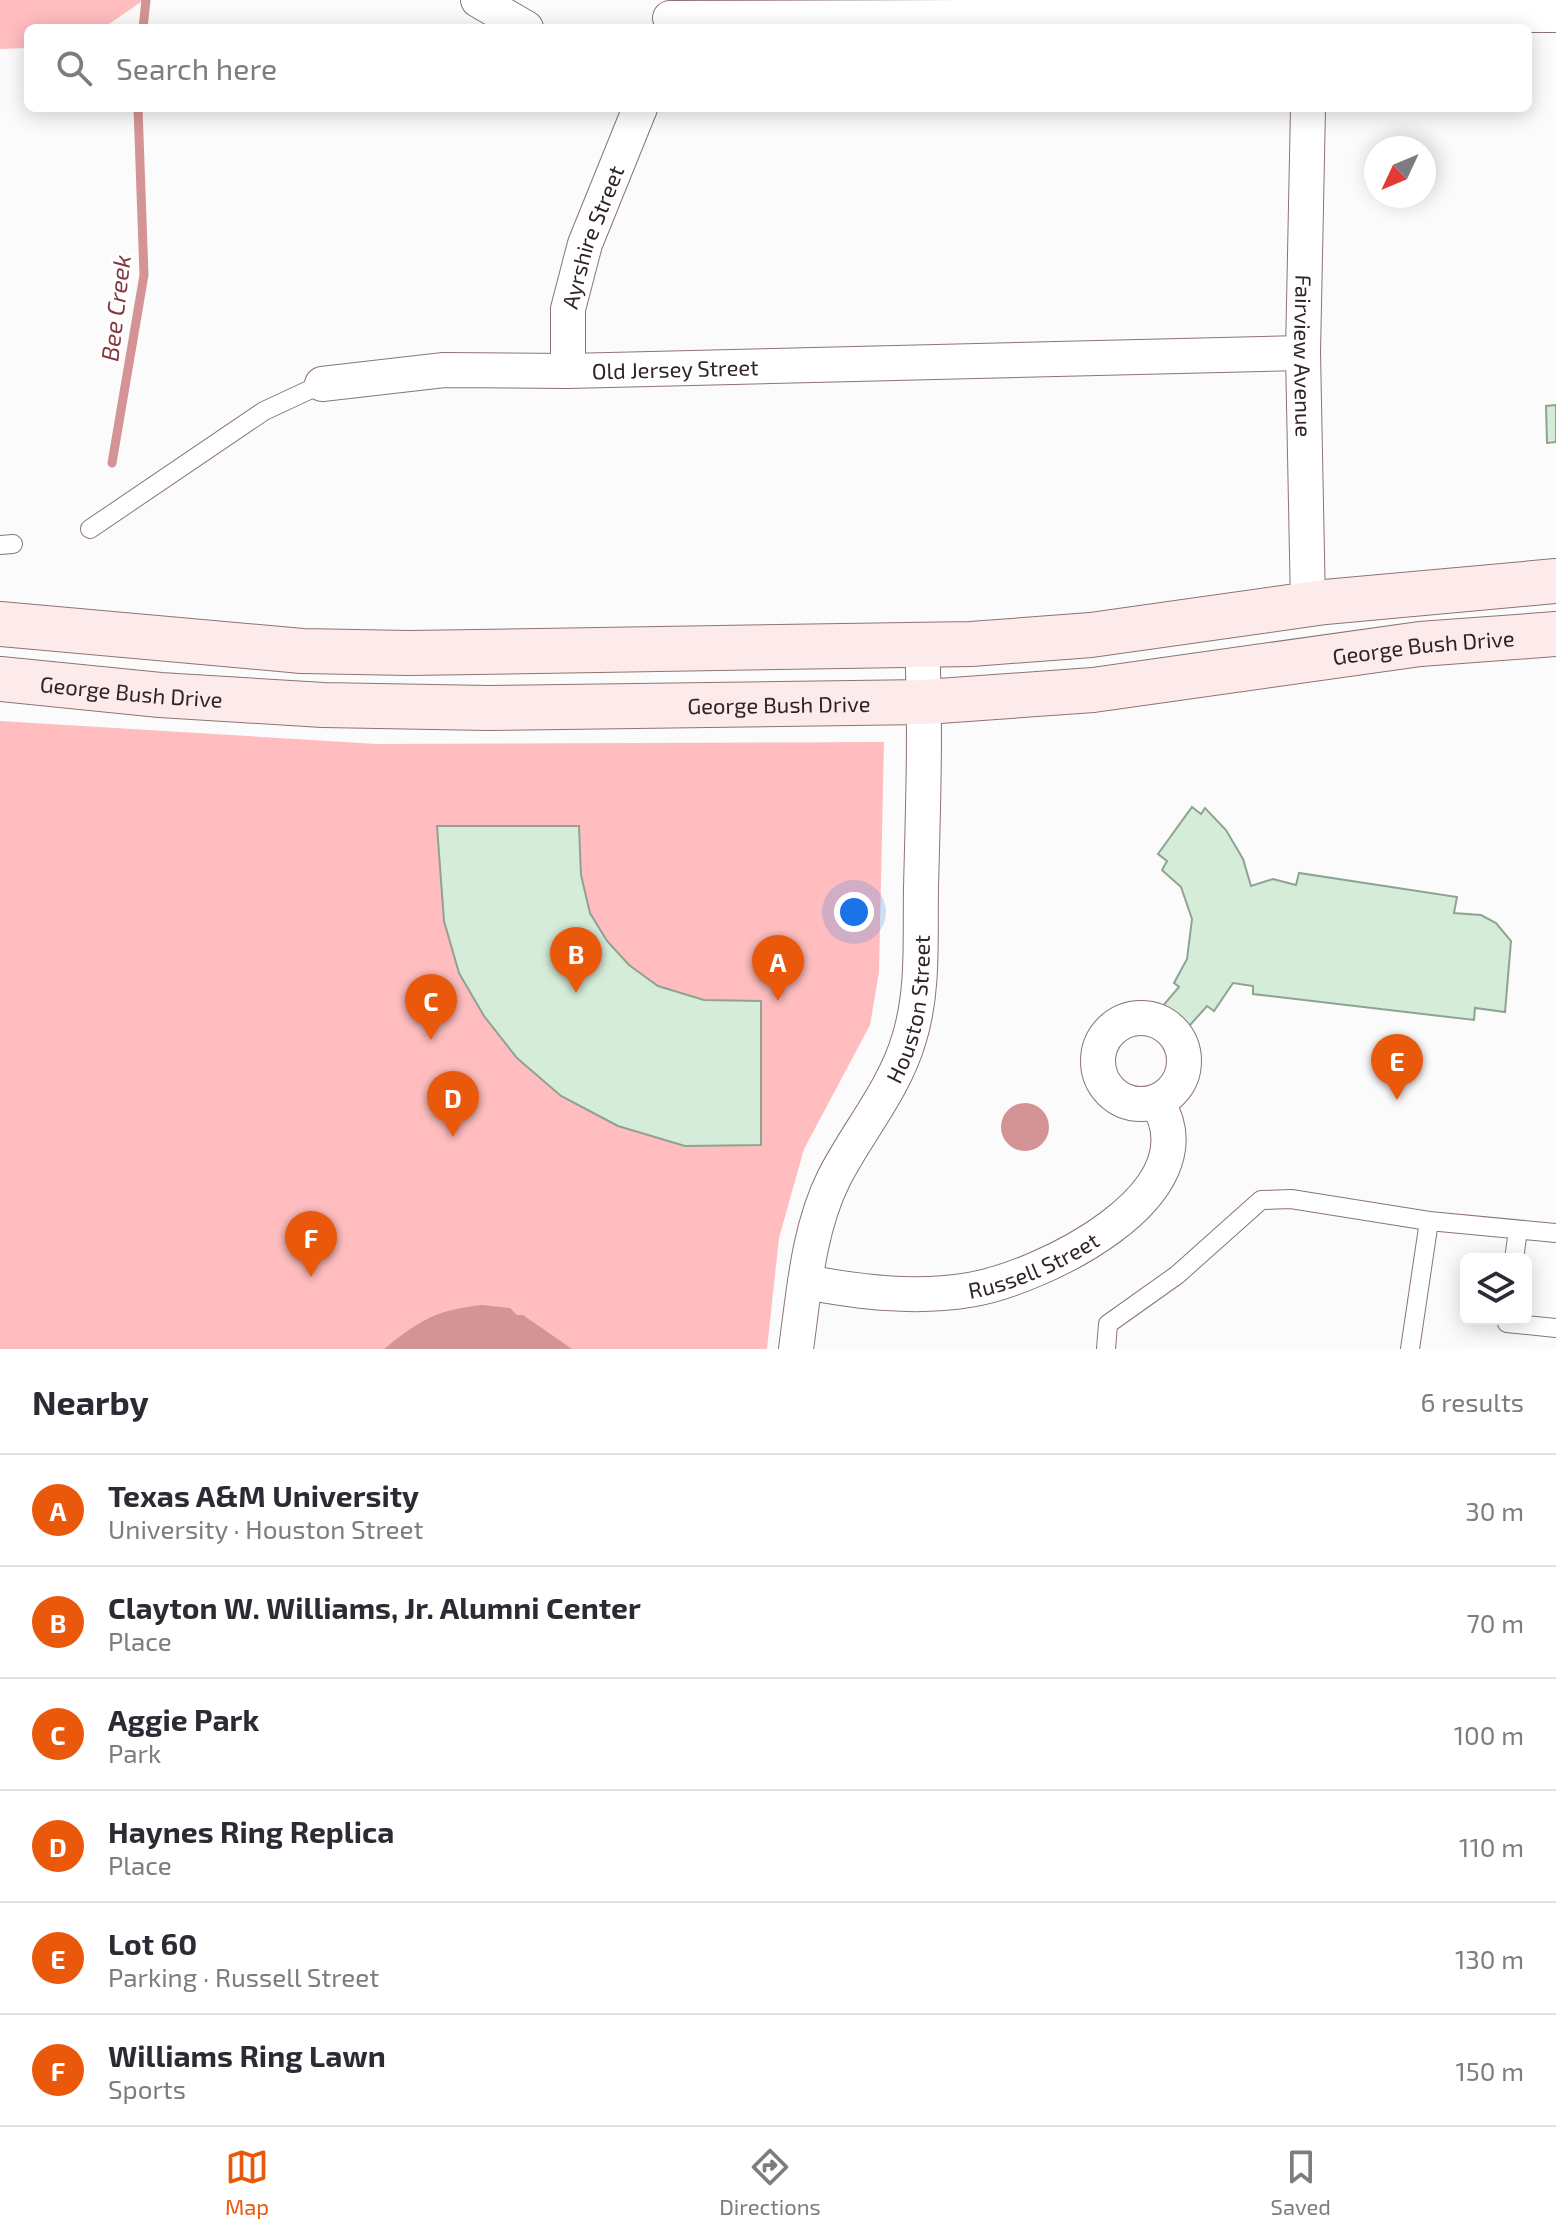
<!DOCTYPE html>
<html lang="en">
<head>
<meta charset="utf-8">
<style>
  body { margin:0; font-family:"Exo 2",sans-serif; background:#f2f2f3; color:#2b2b33 }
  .controls { position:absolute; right:24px; bottom:24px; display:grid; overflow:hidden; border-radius:12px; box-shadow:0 4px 20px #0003 }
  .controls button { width:72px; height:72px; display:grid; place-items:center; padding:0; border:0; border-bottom:2px solid #e1e1e2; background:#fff; color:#2b2b33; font:40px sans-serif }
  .compass { position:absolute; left:1364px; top:136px; width:72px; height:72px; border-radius:50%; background:#fff; box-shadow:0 4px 20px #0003; rotate:226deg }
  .you { position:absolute; left:854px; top:912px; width:28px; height:28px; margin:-20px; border:6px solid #fff; border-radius:50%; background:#1a73e8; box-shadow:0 0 0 12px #1a73e833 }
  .badge { display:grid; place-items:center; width:52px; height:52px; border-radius:50%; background:#ea580c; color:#fff; font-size:26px; font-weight:700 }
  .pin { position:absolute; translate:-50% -66px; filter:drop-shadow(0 2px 4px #0008) }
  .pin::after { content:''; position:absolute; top:42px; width:28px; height:24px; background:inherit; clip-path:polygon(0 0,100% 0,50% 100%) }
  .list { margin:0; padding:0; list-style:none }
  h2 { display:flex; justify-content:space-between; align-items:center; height:104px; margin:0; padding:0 32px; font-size:34px }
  h2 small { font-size:26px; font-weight:400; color:#7c7c81 }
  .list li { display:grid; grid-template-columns:52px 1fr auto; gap:24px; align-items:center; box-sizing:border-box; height:112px; padding:0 32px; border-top:2px solid #e1e1e2 }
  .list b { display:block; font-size:30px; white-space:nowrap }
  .list p { margin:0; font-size:26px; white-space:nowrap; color:#7c7c81 }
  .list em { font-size:26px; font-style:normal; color:#7c7c81 }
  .icon { flex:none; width:44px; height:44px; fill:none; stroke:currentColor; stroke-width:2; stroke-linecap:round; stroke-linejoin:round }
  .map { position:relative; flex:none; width:1556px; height:1349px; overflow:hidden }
  .search { position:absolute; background:#fff; box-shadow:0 4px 20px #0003; left:24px; right:24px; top:24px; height:88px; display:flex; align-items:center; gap:20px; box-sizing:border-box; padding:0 28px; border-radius:12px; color:#7c7c81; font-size:30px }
  .sheet { height:776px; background:#fff }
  nav { display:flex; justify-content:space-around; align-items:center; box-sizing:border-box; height:112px; border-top:2px solid #e1e1e2; background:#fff; font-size:22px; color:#7c7c81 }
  nav a { display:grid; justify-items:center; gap:4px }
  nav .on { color:#ea580c }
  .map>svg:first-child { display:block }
</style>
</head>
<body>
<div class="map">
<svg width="1556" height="1349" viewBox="0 0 1556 1349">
  <rect width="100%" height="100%" fill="#fbfbfb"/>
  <path fill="#ffbdbf" d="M0,0H144L103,28H28V48L0,49Z
    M0,721L377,744L884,742L879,972L870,1025L804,1149L779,1238L767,1349H0Z"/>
  <path fill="#d49395" d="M1001 1127a24 24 0 1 1 48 0a24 24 0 1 1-48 0Z
    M482,1305L510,1308L517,1315H523L572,1349H384C420,1320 436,1310 482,1305Z"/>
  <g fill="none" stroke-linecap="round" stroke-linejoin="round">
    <path stroke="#d49395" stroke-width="9" d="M143,28L146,0
      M112,463L144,275L138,108"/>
  </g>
  <path fill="#d5ecd9" stroke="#8ea392" stroke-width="2" d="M1556,405V442L1547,443L1546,406Z
    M1192,807L1201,814L1205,808L1226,830L1243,859L1251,886L1273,879L1296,885L1299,873L1457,897L1454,913L1481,915L1496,923L1511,941L1505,1012L1475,1008L1474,1020L1253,994V986L1233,983L1214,1011L1207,1006L1174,1043L1150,1021L1179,987L1174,983L1187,959L1192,919L1181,887L1162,870L1167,861L1158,854Z
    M437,826H579L581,875L590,913L607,941L629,965L658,986L704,1000L761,1001V1145L685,1146L618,1126L561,1096L517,1058L484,1016L459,973L444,921Z"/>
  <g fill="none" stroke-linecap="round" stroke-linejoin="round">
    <defs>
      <path id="lane" d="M90,529L264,411L322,384
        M0,545L13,544
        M1429,1221L1556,1233
        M1514,1259L1518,1230
        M1508,1319L1507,1323L1556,1328
        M1106,1349L1108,1324L1177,1275L1261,1200L1291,1199L1429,1221L1410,1349"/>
      <g id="street">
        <path d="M478,0L526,28"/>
        <path d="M670,18L1556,15"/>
        <path id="s1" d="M1308,108L1303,353L1308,605"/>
        <path id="s2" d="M568,371V309L585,244L640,108"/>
        <path id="s3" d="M322,384L444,370L568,371L1303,353"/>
        <circle cx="1141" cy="1061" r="43"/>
        <path id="s4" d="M805,1282C859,1292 914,1299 969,1290C1039,1279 1215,1195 1157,1102"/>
        <path id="s5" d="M796,1349C804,1292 808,1230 834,1178C858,1131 894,1090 909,1039C924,991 920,938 921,888C923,807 926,726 922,645"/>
      </g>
      <g id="secondary">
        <path d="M0,624L302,651L409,653L971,644L1091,635L1325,602L1556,581"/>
        <path id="s6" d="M0,679L160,695L323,705L488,708L925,702L1093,690L1420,644L1556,634"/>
      </g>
    </defs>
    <use href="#lane" stroke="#8e7373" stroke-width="20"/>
    <use href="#street" stroke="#8e7373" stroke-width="36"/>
    <use href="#secondary" stroke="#8e7373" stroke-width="46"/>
    <use href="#lane" stroke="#fff" stroke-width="18"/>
    <use href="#street" stroke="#fff" stroke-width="34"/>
    <use href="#secondary" stroke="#fdebeb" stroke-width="44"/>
  </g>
  <g text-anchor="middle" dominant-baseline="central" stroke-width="7" stroke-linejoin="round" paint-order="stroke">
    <g font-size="22" fill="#2f2324" stroke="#fff">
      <text stroke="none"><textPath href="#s2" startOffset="138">Ayrshire Street</textPath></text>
      <text stroke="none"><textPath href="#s1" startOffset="248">Fairview Avenue</textPath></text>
      <text stroke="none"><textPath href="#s3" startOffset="354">Old Jersey Street</textPath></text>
      <text stroke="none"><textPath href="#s6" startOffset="1428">George Bush Drive</textPath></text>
      <text stroke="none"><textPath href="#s6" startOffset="132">George Bush Drive</textPath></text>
      <text stroke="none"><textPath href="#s6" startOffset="780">George Bush Drive</textPath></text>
      <text stroke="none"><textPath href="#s5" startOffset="364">Houston Street</textPath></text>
      <text stroke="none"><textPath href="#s4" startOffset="234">Russell Street</textPath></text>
    </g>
    <g font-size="24" font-style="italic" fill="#85363e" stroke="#fff">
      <text transform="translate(115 308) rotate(-83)">Bee Creek</text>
    </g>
  </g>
</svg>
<div class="controls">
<button><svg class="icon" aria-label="layers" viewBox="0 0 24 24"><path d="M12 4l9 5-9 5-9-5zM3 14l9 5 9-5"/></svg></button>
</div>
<svg class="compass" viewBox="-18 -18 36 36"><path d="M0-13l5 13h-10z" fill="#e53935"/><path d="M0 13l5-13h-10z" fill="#7c7c81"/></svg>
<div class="you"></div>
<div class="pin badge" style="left:778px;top:1001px">A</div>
<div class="pin badge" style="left:576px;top:993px">B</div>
<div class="pin badge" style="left:431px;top:1040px">C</div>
<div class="pin badge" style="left:453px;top:1137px">D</div>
<div class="pin badge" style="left:1397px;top:1100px">E</div>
<div class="pin badge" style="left:311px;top:1277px">F</div>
<div class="search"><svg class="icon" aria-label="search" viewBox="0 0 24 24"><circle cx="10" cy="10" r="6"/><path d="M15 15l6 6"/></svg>Search here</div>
</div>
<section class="sheet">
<h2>Nearby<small>6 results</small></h2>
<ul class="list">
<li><span class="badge">A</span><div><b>Texas A&amp;M University</b><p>University · Houston Street</p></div><em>30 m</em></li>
<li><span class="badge">B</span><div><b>Clayton W. Williams, Jr. Alumni Center</b><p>Place</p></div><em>70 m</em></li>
<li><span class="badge">C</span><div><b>Aggie Park</b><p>Park</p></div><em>100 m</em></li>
<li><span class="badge">D</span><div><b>Haynes Ring Replica</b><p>Place</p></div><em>110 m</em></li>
<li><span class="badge">E</span><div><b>Lot 60</b><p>Parking · Russell Street</p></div><em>130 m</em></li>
<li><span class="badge">F</span><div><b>Williams Ring Lawn</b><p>Sports</p></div><em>150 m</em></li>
</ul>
</section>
<nav>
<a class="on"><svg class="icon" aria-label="map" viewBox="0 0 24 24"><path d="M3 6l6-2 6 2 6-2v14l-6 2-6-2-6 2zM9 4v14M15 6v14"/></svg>Map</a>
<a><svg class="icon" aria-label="directions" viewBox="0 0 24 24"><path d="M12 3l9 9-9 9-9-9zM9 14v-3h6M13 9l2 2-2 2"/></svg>Directions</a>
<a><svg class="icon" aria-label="saved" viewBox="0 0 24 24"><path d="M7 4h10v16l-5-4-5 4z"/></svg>Saved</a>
</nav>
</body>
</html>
